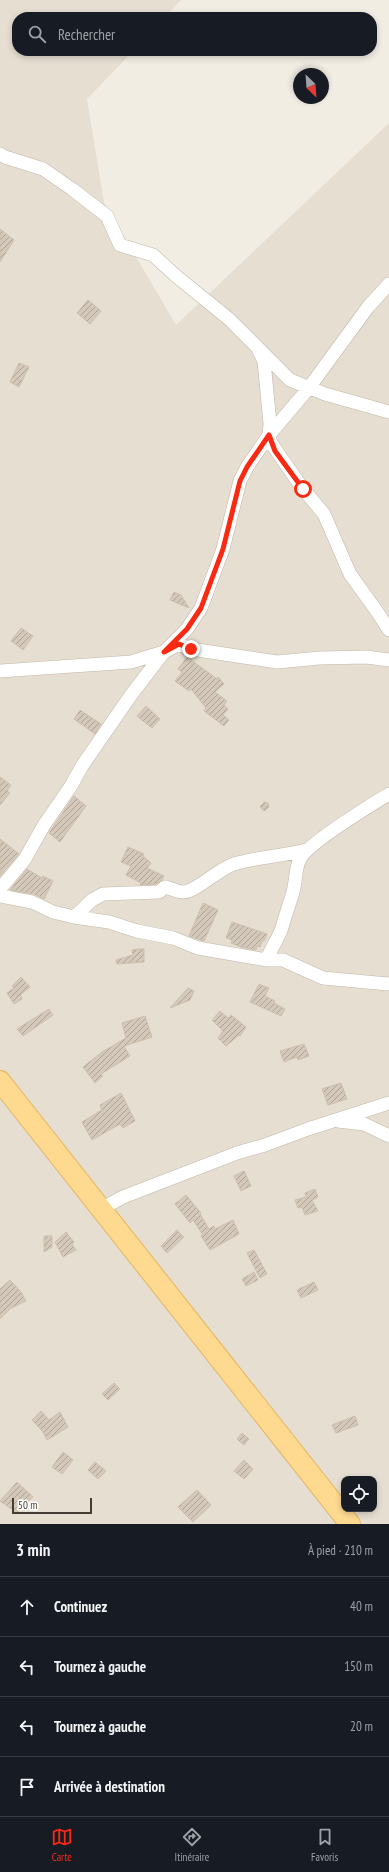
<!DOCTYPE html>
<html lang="fr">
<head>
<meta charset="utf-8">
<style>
  body { margin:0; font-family:"PT Sans Narrow",sans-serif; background:#20242c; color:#f1f3f6 }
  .controls { position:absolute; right:12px; bottom:12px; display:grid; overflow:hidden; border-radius:8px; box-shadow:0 2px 6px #0003 }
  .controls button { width:36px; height:36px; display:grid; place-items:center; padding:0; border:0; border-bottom:1px solid #363941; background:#171b24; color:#f1f3f6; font:20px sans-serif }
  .compass { position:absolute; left:293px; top:68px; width:36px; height:36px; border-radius:50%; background:#171b24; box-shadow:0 2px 6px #0003; rotate:155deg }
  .scale { position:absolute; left:12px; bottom:10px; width:80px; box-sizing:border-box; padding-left:4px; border:2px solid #443d34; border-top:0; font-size:11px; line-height:14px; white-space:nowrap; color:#443d34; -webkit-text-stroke:3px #fff; paint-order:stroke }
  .stop { position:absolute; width:12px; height:12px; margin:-9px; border:3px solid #fa2a12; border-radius:50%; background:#fff }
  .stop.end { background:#fa2a12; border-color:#fff; box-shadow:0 1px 4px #0008 }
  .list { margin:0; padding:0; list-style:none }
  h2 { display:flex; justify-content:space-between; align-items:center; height:52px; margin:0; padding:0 16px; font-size:17px }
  h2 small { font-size:13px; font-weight:400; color:#9ea1a6 }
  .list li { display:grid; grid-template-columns:26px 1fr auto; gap:12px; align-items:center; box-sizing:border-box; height:60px; padding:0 16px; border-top:1px solid #363941 }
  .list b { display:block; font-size:15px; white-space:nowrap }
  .list em { font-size:13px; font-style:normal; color:#9ea1a6 }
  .icon { flex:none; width:22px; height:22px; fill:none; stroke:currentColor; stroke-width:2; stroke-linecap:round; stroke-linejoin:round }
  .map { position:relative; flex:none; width:389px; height:1524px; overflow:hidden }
  .search { position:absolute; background:#171b24; box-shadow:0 2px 6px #0003; left:12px; right:12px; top:12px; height:44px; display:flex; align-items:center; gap:10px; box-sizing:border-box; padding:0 14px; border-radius:16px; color:#9ea1a6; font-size:15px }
  .sheet { height:292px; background:#171b24 }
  nav { display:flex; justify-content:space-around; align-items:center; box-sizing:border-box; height:56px; border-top:1px solid #363941; background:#171b24; font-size:11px; color:#9ea1a6 }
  nav a { display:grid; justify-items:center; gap:2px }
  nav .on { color:#fa2a12 }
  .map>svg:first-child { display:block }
</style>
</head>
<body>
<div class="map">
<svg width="389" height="1524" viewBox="0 0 389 1524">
  <defs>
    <pattern id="building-hatch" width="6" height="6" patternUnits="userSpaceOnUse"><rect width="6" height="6" fill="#d3c8b9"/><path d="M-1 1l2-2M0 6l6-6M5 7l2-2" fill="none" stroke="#ada497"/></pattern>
  </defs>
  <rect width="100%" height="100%" fill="#f2ede3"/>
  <path fill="#e6ded1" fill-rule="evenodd" d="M0,0H181L165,17H17V51H133L87,99L104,202L176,325L389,123V1524H0ZM344,1479H374V1509H344Z"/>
  <path fill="url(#building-hatch)" stroke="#cebfac" d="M0,229L14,240L0,262Z
    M88,300L101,311L90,324L77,313Z
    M19,363L29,367L19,387L10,382Z
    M174,592L181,595L189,608L170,600Z
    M21,628L33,636L23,650L11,641Z
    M187,657L217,679L218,677L224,684L215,692L227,701L224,705L228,709L223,715L229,720L224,726L204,711L206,708L191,689L189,691L175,681L182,672L178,669Z
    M146,706L160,719L152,728L137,716Z
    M80,710L101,724L95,734L74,719Z
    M0,777L11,785L7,791L10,793L0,805Z
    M74,796L86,806L60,842L49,833Z
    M264,802L268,803L269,807L264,811L260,807Z
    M0,839L19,854L0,876Z
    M128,847L144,854L143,856L151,863L147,868L164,876L162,880L156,884L140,885L141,883L126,875L131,866L121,862Z
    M27,869L42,878L43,876L53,881L44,899L34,894L10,890Z
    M203,903L218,910L204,941L189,936Z
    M232,922L267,934L264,941H262L260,947L257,946L256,950L241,947L231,943L232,940L226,938Z
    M139,949H144V962L117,964L116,960L133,955L132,950Z
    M21,977L30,987L20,995L22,999L14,1004L7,993L14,988L12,986Z
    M259,984L269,988L265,996L275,1001L274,1003L285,1009L281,1016L250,1002Z
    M188,988L194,991L190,1000L170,1008Z
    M49,1009L53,1015L23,1036L17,1029Z
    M220,1011L228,1018L231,1015L246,1027L240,1036L239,1035L226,1046L218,1038L223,1031L212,1020Z
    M145,1016L152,1037L124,1046L130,1056L101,1074L103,1076L95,1083L83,1067L102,1052L126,1038L122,1023Z
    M304,1044L309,1056L298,1060L297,1057L284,1062L280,1051Z
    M341,1083L347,1099L328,1105L322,1089Z
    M121,1093L135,1121L123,1128L120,1124L92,1140L82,1122L102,1110L100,1105Z
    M244,1171L251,1186L241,1191L234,1176Z
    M315,1189L318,1197L312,1200L318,1211L305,1215L302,1207L298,1208L295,1200L306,1197L305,1193Z
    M186,1195L201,1213L200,1214L209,1229L214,1226L215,1229L233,1220L239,1234L210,1250L201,1236L203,1235L193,1220L190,1223L175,1204Z
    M177,1230L184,1237L167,1253L161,1246Z
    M66,1232L74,1242L72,1244L76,1250L63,1257L55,1242Z
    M44,1236H52V1247L44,1252Z
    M254,1250L267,1274L260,1278L247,1253Z
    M254,1272L258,1280L246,1286L242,1279Z
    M10,1280L21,1292L26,1301L11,1308L0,1319V1289Z
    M314,1282L318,1290L301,1298L297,1290Z
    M114,1383L120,1389L108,1400L102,1394Z
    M41,1411L49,1420L60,1412L68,1427L47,1440L43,1432L32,1420Z
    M355,1416L358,1425L336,1433L332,1425Z
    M242,1433L249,1439L244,1445L237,1439Z
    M63,1452L73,1460L62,1474L52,1467Z
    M244,1460L253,1469L244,1479L234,1471Z
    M95,1462L106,1471L98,1479L88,1470Z
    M17,1482L33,1497L17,1513L0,1501Z
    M197,1490L211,1505L193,1522L178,1507Z"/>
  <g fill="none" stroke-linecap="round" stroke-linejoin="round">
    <defs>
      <path id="street" d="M0,154L5,157L43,169L72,189L107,216L120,245L153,255L176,276L229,319L290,380L325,394L389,412
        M259,351L264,361L270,424L269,435L271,443L303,489L324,514L350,574L378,613L389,630
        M0,671L131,662L164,652L179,644L191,649L277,662L320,658L367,657L389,660
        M0,889L25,859L44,825L71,786L82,766L131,695L164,652L187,629L201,608L223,549L240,481L247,467L269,435L308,389L368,307L389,284
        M0,896L32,902L53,912L74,917L109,922L137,931L173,938L198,948L267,960H283L323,978L389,984
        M74,917L92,900L103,894L159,892L165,887C171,888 177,892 183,892C196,892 218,869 234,864C257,857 283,856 307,850
        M267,960C271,946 280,938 283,924C286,913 290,903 293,892C296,882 295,868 300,859C308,843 371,805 389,794
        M338,1121L364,1124L389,1136
        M101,1209L123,1197L237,1153L265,1145L308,1129L389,1103"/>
      <path id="primary" d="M0,1081L350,1524"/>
    </defs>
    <use href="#street" stroke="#c0b7a9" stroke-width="14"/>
    <use href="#primary" stroke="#e3b560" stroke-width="22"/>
    <use href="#street" stroke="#fff" stroke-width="13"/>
    <use href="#primary" stroke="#feda90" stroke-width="20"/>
  </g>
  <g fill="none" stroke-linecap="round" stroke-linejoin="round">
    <path stroke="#fa2a12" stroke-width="5" d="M191,649L179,644L164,652L187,629L201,608L223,549L240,481L247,467L269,435L275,451L303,489"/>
  </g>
</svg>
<div class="controls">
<button><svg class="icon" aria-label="locate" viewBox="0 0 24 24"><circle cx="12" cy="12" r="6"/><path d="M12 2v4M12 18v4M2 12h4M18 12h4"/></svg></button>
</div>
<svg class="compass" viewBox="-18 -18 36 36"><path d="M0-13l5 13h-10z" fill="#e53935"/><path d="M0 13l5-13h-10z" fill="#9ea1a6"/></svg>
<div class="scale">50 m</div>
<div class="stop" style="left:303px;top:489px"></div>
<div class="stop end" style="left:191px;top:649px"></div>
<div class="search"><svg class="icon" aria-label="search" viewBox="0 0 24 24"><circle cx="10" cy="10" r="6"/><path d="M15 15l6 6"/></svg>Rechercher</div>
</div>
<section class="sheet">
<h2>3 min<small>À pied · 210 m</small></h2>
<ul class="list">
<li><svg class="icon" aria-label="ahead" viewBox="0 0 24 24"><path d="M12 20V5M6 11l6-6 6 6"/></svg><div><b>Continuez</b></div><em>40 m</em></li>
<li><svg class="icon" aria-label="left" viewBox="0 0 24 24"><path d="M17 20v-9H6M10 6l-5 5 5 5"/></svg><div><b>Tournez à gauche</b></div><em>150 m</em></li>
<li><svg class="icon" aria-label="left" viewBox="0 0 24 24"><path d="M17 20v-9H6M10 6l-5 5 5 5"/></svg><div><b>Tournez à gauche</b></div><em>20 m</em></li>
<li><svg class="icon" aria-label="arrive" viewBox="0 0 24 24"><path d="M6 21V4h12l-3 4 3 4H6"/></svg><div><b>Arrivée à destination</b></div></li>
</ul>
</section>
<nav>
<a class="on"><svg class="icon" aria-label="map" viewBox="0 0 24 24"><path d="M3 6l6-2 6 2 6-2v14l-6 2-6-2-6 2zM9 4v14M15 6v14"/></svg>Carte</a>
<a><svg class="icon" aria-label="directions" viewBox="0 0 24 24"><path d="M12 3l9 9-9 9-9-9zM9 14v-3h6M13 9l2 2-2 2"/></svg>Itinéraire</a>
<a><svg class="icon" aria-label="saved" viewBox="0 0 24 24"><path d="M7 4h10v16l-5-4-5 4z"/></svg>Favoris</a>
</nav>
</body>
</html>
